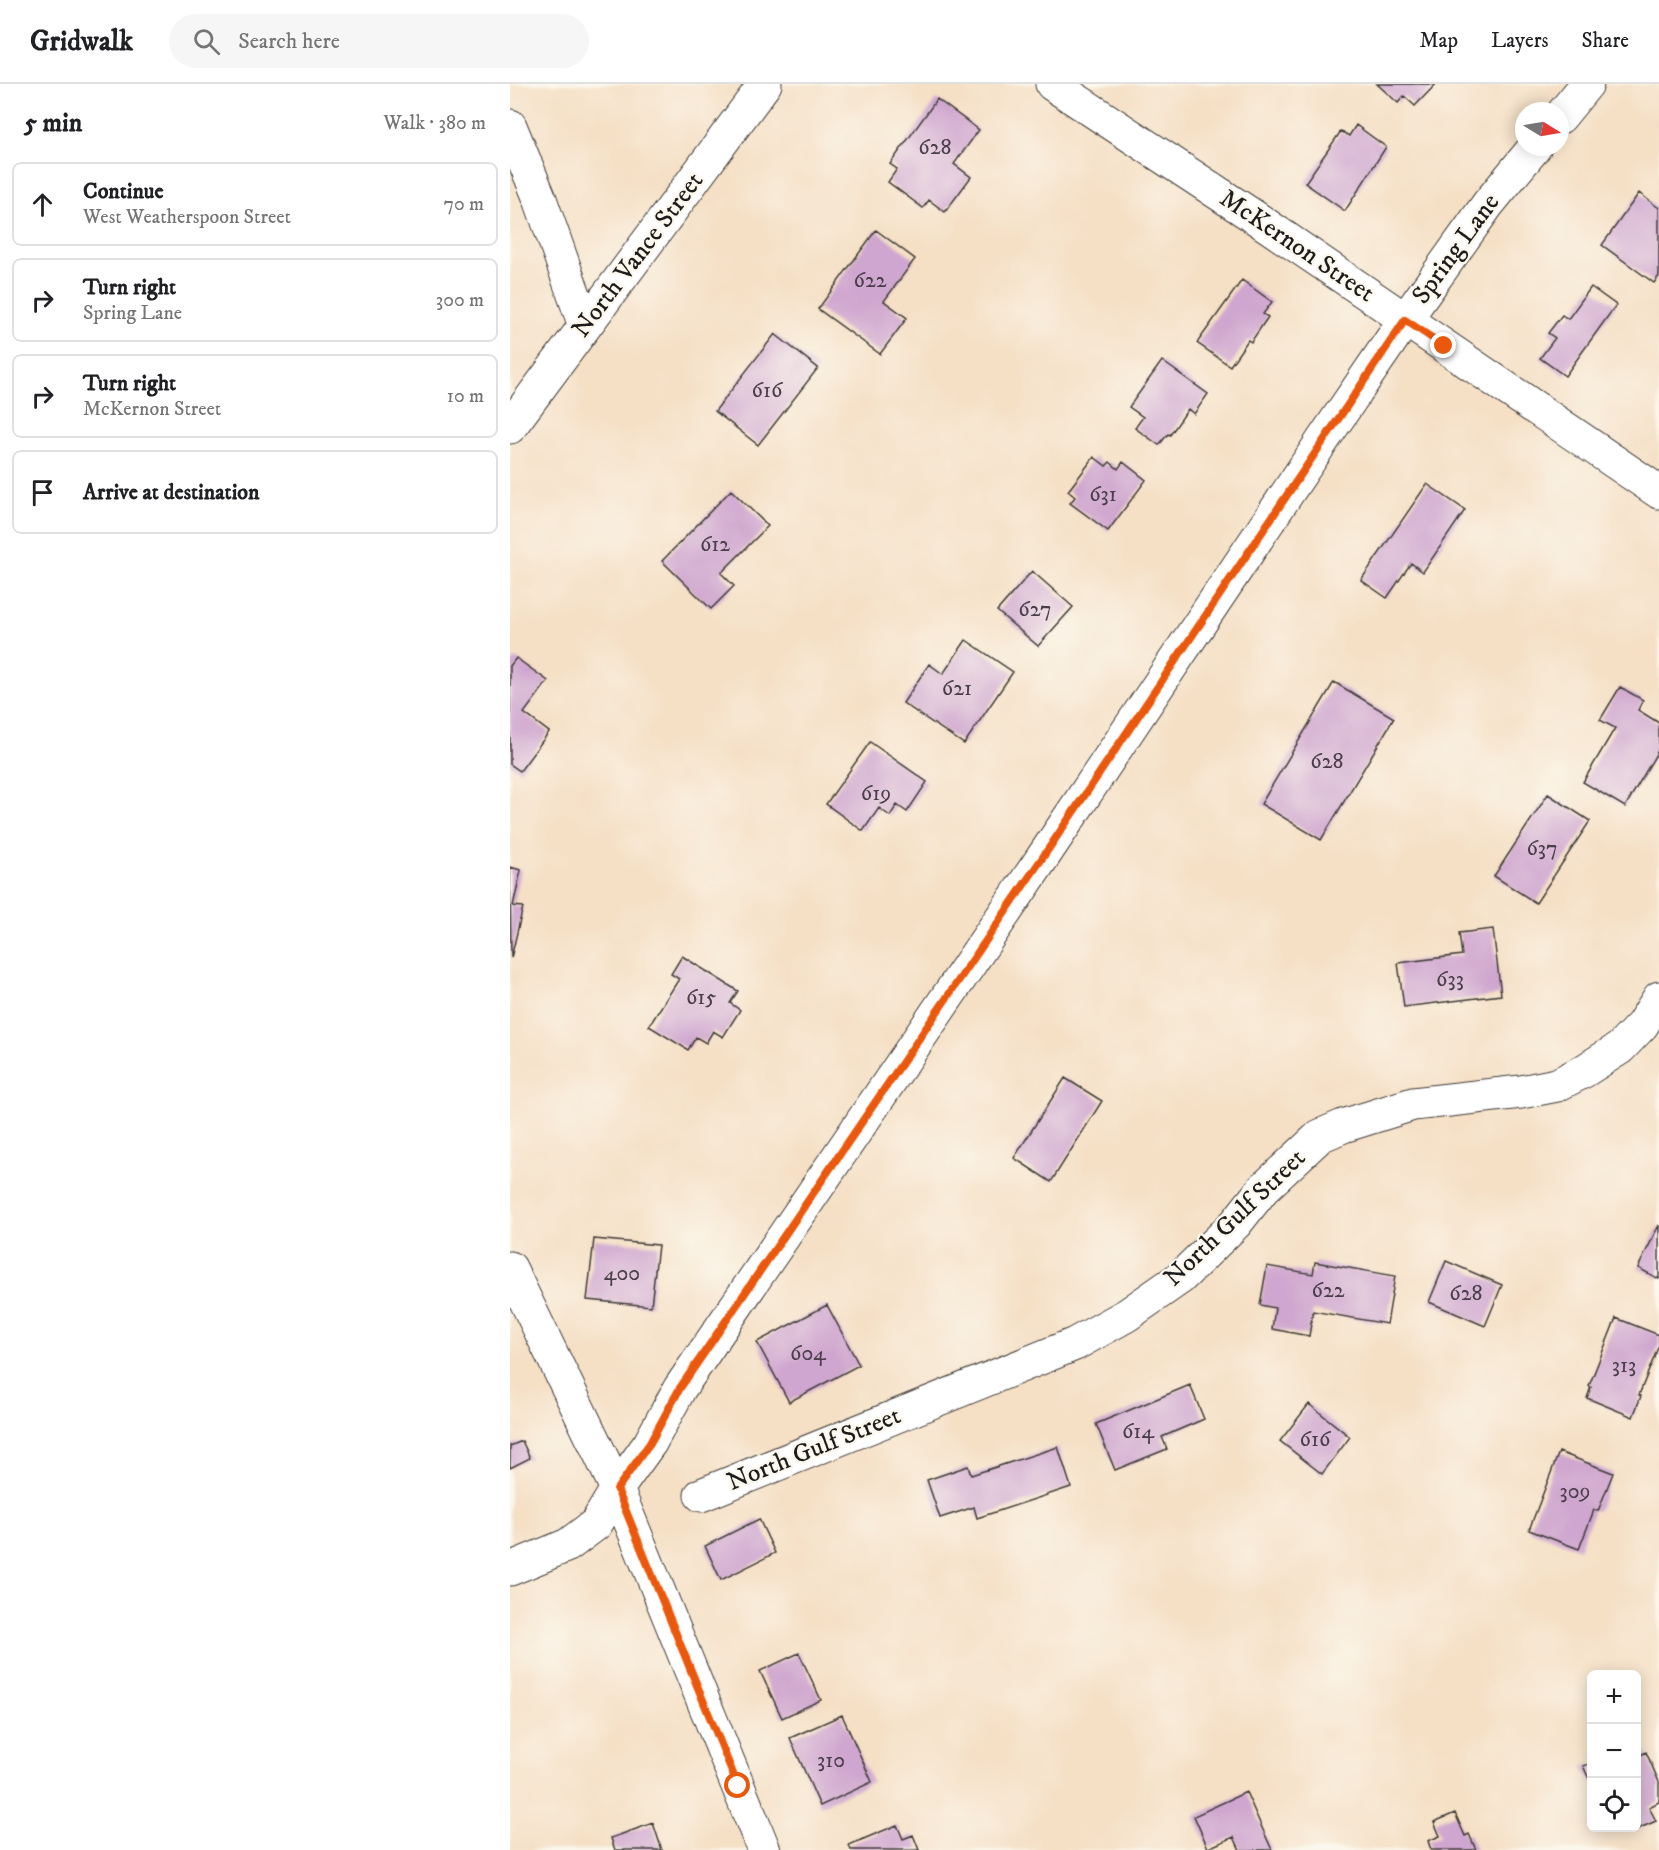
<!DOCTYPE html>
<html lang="en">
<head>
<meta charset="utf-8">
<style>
  body { margin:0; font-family:"IM FELL DW Pica",serif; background:#f6f6f6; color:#202124 }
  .controls { position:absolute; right:18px; bottom:18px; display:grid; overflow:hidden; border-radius:9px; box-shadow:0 3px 15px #0003 }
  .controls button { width:54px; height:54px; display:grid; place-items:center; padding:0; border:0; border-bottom:2px solid #e0e0e0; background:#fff; color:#202124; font:30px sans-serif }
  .compass { position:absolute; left:1005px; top:18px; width:54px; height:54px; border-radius:50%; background:#fff; box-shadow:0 3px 15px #0003; rotate:101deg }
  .stop { position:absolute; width:18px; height:18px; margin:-14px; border:4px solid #ea580c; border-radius:50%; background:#fff }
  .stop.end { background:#ea580c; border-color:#fff; box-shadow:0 2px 6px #0008 }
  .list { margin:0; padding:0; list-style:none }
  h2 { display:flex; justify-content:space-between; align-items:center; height:78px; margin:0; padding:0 24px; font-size:26px }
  h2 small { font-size:20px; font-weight:400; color:#757577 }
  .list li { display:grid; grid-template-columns:39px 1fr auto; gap:18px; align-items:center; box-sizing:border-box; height:84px; margin:0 12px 12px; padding:0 12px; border:2px solid #e0e0e0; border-radius:9px }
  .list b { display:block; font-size:22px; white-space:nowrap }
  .list p { margin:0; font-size:20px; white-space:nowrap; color:#757577 }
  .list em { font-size:20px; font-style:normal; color:#757577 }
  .icon { flex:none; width:33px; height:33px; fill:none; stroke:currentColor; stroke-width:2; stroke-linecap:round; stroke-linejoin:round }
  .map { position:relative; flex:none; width:1149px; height:1766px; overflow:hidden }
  header { display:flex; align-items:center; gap:36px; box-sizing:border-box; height:84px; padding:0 30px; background:#fff; border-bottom:2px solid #e0e0e0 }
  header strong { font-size:28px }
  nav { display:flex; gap:33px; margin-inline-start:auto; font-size:21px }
  .search { width:420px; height:54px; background:#f6f6f6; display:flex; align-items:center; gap:15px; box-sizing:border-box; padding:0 21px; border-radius:33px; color:#757577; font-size:22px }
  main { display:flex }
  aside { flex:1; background:#fff }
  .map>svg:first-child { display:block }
</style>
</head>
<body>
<header>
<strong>Gridwalk</strong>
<div class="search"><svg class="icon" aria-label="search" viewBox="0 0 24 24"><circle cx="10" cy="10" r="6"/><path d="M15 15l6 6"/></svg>Search here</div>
<nav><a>Map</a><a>Layers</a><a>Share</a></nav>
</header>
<main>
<aside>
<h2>5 min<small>Walk · 380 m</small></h2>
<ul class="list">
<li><svg class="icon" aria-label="ahead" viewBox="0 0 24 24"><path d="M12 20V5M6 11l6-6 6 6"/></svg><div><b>Continue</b><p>West Weatherspoon Street</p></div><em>70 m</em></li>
<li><svg class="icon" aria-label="right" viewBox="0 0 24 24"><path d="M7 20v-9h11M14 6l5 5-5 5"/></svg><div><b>Turn right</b><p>Spring Lane</p></div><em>300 m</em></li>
<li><svg class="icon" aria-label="right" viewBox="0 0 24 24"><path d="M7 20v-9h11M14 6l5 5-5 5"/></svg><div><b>Turn right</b><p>McKernon Street</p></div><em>10 m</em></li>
<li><svg class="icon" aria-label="arrive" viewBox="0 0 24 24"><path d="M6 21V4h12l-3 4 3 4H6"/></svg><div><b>Arrive at destination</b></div></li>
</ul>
</aside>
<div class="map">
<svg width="1149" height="1766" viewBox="0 0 1149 1766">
  <rect width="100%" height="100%" fill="#fbf7ec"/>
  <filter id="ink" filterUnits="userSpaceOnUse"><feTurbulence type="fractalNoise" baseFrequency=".0167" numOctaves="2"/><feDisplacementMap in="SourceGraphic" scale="12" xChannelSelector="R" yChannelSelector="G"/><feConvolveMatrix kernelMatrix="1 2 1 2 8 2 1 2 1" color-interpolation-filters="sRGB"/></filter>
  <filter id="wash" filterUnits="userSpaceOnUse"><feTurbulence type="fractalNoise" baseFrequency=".008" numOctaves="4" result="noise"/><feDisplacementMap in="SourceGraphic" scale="24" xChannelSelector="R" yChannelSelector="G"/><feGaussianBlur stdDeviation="1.35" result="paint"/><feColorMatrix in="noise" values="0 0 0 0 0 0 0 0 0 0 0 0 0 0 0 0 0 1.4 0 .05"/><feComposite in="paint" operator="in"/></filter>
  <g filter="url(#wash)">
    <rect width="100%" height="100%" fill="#f5dfc5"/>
    <g id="blocks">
      <path fill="#cfa6cf" d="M867,0H926L905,22L894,12L888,19Z
        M427,15L469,46L444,80L461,93L435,128L419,116L413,124L378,98L387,85L380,80Z
        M846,41L876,63L835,127L795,99L831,47L839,52Z
        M1129,109L1149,124V192L1144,199L1092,161Z
        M366,146L405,175L374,217L397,234L370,270L308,225Z
        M732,196L762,218L753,230L758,233L741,258L738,256L720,282L687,259Z
        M1081,203L1106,221L1055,292L1030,274L1045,254L1038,249L1052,231L1058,235Z
        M265,250L308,284L248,361L205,327Z
        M652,277L698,310L684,330L678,325L660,351L658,350L649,361L625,344L633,333L619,323Z
        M584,373L596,382L600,378L608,385L613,378L636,396L598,447L560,419L565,413L558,407Z
        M917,400L955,426L913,488L901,479L877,514L851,496Z
        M221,406L258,442L211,489L224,502L201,525L152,477Z
        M522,487L563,523L528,562L487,527Z
        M456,556L503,588L454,660L393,619L419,580L433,590Z
        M6,574L38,597L14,629L39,648L10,687L0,680V582Z
        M824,598L884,634L811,756L751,720Z
        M1110,603L1133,616L1128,626L1149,639V665L1115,723L1073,698L1105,644L1090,636Z
        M360,658L417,698L397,728L387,721L380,732L369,724L353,747L316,720Z
        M1038,710L1080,737L1026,819L984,792Z
        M0,783L11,786L3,822L13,823L1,874Z
        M983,845L991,911L894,923L888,879L952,871L949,849Z
        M172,872L228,907L220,919L230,926L213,953L203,947L196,959L186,953L178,966L139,942L169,895L161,890Z
        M555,994L592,1017L541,1098L504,1074Z
        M1149,1141V1195L1128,1184Z
        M84,1155L148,1161L141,1222L77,1216Z
        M936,1177L992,1201L975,1242L919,1218Z
        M805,1178L885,1192L877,1240L803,1227L799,1252L762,1245L765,1224L750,1221L757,1182L803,1190Z
        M317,1221L349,1281L279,1318L247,1258Z
        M1106,1234L1149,1251V1261L1129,1311L1131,1312L1123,1333L1077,1314L1081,1303L1079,1302Z
        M680,1301L694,1335L652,1353L657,1365L605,1386L586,1340Z
        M799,1320L840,1353L812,1390L770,1357Z
        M12,1357L20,1374L0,1384V1362Z
        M548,1363L561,1403L467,1434L464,1423L430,1434L417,1396L458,1382L461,1391Z
        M1049,1368L1103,1389L1088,1427L1084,1426L1069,1465L1019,1446Z
        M249,1435L265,1469L211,1496L195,1462Z
        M289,1569L311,1616L272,1634L250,1587Z
        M332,1631L362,1698L310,1722L280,1654Z
        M1126,1660L1131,1671L1136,1668L1149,1698V1718L1139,1723L1146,1737L1125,1746L1123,1744H1126Z
        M1082,1679V1701L1073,1682Z
        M736,1708L762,1766H730L724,1753L698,1764L684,1732Z
        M945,1729L955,1752L959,1750L966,1766H921L918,1757L930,1752L924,1738Z
        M143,1739L152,1766H105L101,1754Z
        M387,1741L393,1755L403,1751L409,1766H341L339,1761Z"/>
    </g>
  </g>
  <g filter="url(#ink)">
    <use href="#blocks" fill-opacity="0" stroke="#3d3935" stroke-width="1.5"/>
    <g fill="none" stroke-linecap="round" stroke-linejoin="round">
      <defs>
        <path id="minor" d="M542,0L746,134L1149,408
          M1050,33L1077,0
          M0,42L30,115L75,242
          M0,343L255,0
          M0,1184L107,1405L254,1766
          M191,1411L565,1260L617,1231L670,1194L726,1139L753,1105L810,1052L833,1042L903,1020L1011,1008L1047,1001L1074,987L1110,964L1132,941L1149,914
          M0,1485L58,1461L86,1440L107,1405L140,1359L170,1304L535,770L815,353L895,236L978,120L1025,63"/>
      </defs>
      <use href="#minor" stroke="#3d3935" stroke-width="35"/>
      <use href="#minor" stroke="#fff" stroke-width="33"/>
    </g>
  </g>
  <g fill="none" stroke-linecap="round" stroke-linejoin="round" filter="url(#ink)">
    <path stroke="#ea580c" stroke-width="8" d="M228,1702L107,1405L140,1359L170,1304L535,770L895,236L934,262"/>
  </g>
  <g text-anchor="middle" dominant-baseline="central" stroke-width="4.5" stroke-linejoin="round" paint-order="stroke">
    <g font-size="22" fill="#493e49">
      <text x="425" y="63">628</text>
      <text x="360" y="196">622</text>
      <text x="257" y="306">616</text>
      <text x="593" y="410">631</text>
      <text x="205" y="460">612</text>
      <text x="525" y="525">627</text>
      <text x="447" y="604">621</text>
      <text x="817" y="677">628</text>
      <text x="366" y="709">619</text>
      <text x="1032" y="764">637</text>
      <text x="940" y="895">633</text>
      <text x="191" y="913">615</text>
      <text x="112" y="1189">400</text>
      <text x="818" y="1206">622</text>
      <text x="956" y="1209">628</text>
      <text x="298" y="1269">604</text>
      <text x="1114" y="1281">313</text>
      <text x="628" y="1347">614</text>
      <text x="805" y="1355">616</text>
      <text x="1065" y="1407">309</text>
      <text x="321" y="1676">310</text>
    </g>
    <g font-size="26" fill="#1c1c1c" stroke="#fbf7ec">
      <text transform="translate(787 162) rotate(34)">McKernon Street</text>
      <text transform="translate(946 165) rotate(-54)">Spring Lane</text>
      <text transform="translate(128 171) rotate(-53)">North Vance Street</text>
      <text transform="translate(725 1134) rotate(-44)">North Gulf Street</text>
      <text transform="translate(304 1365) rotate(-22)">North Gulf Street</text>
    </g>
  </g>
</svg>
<div class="controls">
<button>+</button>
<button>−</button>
<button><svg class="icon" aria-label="locate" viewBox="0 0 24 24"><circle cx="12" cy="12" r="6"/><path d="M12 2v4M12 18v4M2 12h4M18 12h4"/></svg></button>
</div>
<svg class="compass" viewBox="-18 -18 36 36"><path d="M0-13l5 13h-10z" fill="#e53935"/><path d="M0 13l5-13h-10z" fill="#757577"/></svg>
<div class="stop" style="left:228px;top:1702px"></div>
<div class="stop end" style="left:934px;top:262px"></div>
</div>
</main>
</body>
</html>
